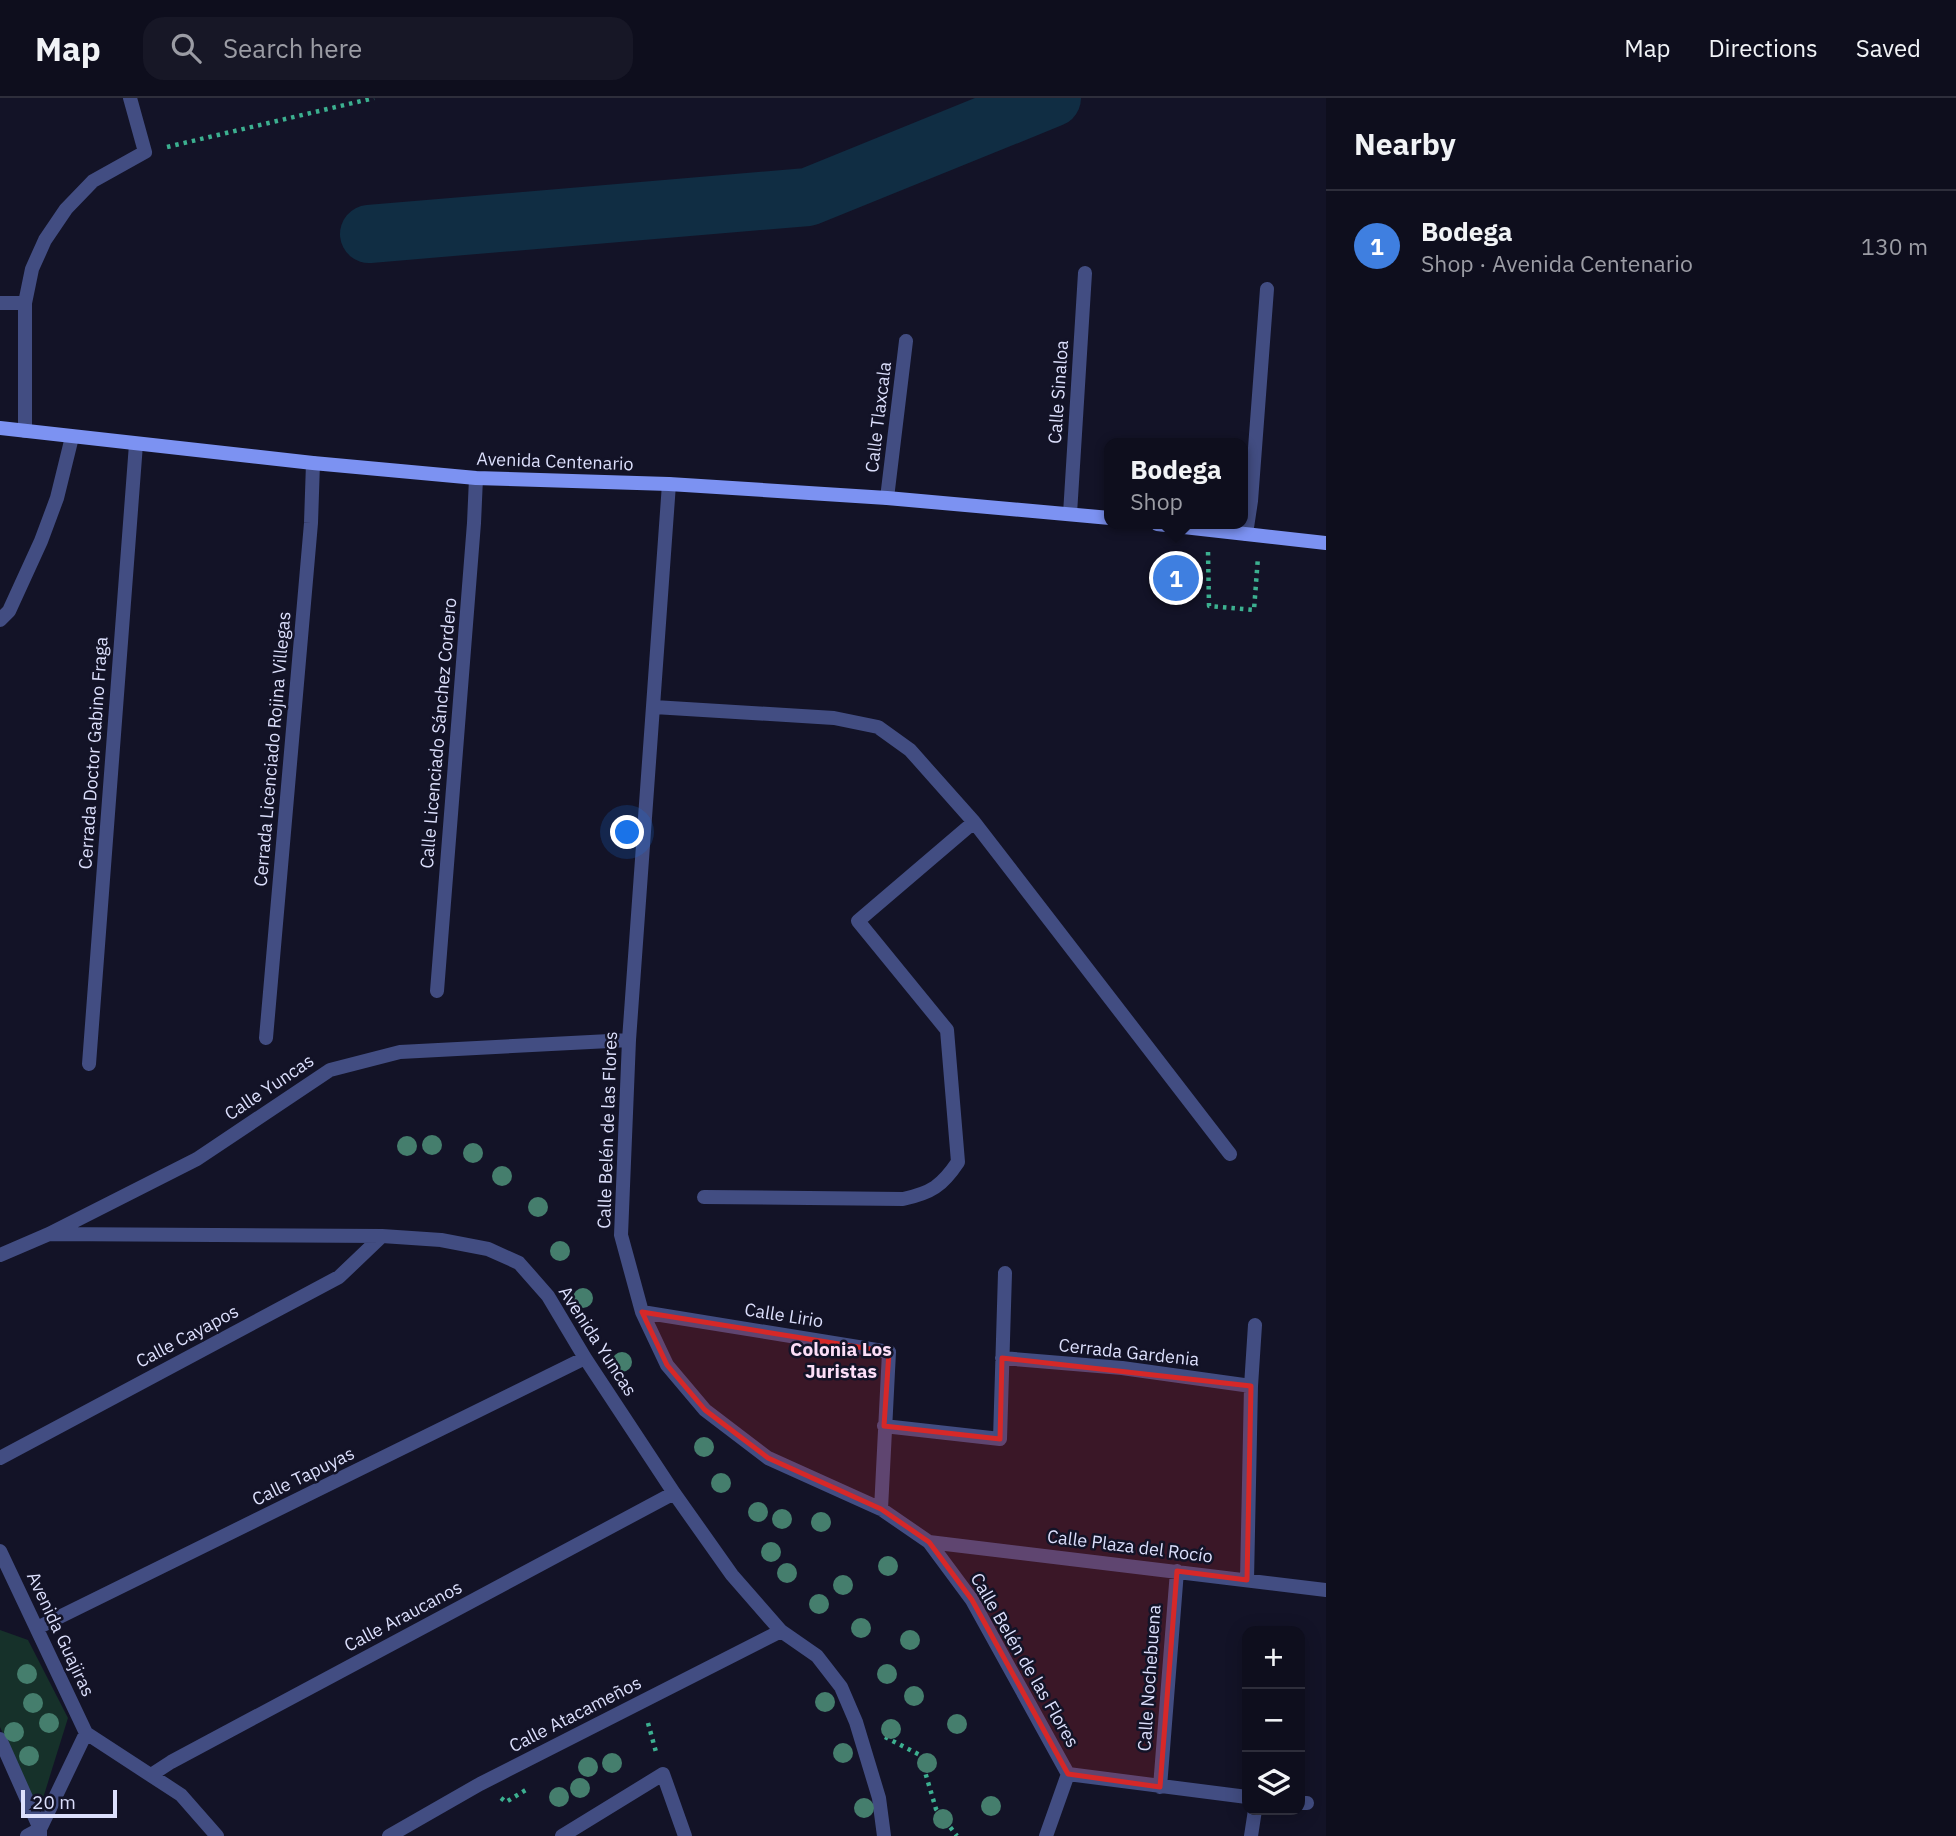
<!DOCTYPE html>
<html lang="en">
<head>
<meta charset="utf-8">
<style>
  body { margin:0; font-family:"IBM Plex Sans",sans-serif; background:#171726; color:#f1f3f6 }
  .controls { position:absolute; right:21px; bottom:21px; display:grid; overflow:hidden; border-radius:14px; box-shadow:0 4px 18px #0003 }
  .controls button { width:63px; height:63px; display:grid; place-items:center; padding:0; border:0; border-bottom:2px solid #2e2e3b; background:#0e0e1d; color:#f1f3f6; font:35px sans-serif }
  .scale { position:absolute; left:21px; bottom:18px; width:96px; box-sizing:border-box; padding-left:7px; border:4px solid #dcdffc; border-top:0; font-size:19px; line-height:24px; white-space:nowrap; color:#dcdffc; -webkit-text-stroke:5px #131327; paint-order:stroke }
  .you { position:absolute; left:628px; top:735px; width:24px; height:24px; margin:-18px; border:5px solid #fff; border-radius:50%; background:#1a73e8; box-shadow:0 0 0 10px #1a73e833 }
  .badge { display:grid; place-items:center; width:46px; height:46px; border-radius:50%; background:#0b8043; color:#fff; font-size:23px; font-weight:700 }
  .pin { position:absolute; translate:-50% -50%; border:4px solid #fff; box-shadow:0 2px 7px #0006 }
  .popup { position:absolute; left:1104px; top:340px; width:144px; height:91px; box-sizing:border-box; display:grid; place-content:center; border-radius:14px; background:#0e0e1d; filter:drop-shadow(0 2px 5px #0005); font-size:23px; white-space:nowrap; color:#9b9ca4 }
  .popup b { font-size:26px; color:#f1f3f6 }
  .popup::after { content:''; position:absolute; left:50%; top:100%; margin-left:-14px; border:14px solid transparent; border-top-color:#0e0e1d }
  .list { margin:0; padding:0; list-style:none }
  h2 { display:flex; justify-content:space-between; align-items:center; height:91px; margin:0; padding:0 28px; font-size:30px }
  h2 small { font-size:23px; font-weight:400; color:#9b9ca4 }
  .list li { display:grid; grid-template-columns:46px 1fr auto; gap:21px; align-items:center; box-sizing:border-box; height:112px; padding:0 28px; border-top:2px solid #2e2e3b }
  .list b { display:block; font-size:26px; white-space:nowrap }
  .list p { margin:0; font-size:23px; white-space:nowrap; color:#9b9ca4 }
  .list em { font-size:23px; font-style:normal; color:#9b9ca4 }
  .icon { flex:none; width:38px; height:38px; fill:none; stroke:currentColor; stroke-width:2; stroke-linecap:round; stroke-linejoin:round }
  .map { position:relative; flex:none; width:1326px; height:1738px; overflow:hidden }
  header { display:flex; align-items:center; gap:42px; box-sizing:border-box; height:98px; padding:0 35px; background:#0e0e1d; border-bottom:2px solid #2e2e3b }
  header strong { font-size:33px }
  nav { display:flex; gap:38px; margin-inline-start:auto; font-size:24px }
  .search { width:490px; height:63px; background:#171726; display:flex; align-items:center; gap:18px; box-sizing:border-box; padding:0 24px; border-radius:21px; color:#9b9ca4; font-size:26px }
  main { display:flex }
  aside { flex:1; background:#0e0e1d }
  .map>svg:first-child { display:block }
</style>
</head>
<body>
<header>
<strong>Map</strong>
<div class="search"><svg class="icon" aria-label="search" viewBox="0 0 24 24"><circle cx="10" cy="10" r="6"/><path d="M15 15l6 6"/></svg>Search here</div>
<nav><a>Map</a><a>Directions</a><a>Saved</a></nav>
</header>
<main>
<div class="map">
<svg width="1326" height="1738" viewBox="0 0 1326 1738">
  <rect width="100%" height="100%" fill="#131327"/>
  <path fill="#16312a" d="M0,1532L28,1542L68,1620L39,1713L0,1629Z"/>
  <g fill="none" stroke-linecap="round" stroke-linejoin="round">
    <path stroke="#102d43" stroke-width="58" d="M369,136L808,99L1052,0"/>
    <path stroke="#3cb090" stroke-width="4.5" stroke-dasharray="3.5 5" stroke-linecap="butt" d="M167,49L374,0
      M1208,454L1209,508L1254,512L1258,459
      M648,1625L656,1654
      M885,1639L920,1657L936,1711L957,1738
      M501,1700L506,1704L529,1690"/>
    <path stroke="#424d82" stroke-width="14" d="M0,205H25
      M25,333V205L32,171L45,142L66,111L93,83L145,54L130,0
      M669,386L629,942L621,1137L642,1214L667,1267L705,1312L768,1360L881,1411L929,1444L972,1502L1068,1676L1046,1738
      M887,400L906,243
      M1070,416L1085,175
      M1246,436L1251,403L1267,191
      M0,522L9,513L41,443L57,400L72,339
      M654,609L834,620L878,629L910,652L974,724L1230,1056
      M437,893L474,425L476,380
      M266,940L311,425L313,365
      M89,966L136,346
      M704,1099L903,1101C931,1095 942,1088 958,1064L947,932L858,823L974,724
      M49,1136L382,1138L441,1142L488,1151L519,1165L548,1198L585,1260L674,1395L732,1477L781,1533L817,1558L841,1589L856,1624L879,1700L884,1738
      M0,1157L49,1136L197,1061L330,972L400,954L629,942
      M642,1214L889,1254L881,1411
      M1002,1260L1122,1270L1251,1288
      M884,1328L1000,1341L1005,1175
      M0,1360L339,1179L382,1138
      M929,1444L1326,1492
      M0,1453L86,1635L181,1697L217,1738
      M1247,1482L1251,1288L1255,1227
      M37,1530L585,1260
      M0,1641L40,1731L27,1738
      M1068,1676L1247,1699
      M151,1677L171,1664L674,1395
      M1160,1689L1177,1473
      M1300,1705H1307
      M40,1738V1731L86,1635
      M389,1738L480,1686L781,1533
      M562,1738L663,1676L685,1738
      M1251,1738L1255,1712"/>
    <path stroke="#7c92f2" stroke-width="14" d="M0,330L313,365L476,380L669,386L887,400L1110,420
      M1157,426L1326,445"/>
  </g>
  <g fill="#457e6d">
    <circle cx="432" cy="1047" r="10"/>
    <circle cx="407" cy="1048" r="10"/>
    <circle cx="473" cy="1055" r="10"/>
    <circle cx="502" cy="1078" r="10"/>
    <circle cx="538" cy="1109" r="10"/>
    <circle cx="560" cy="1153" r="10"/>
    <circle cx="583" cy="1200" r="10"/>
    <circle cx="622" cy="1264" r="10"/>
    <circle cx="704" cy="1349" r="10"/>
    <circle cx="721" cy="1385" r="10"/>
    <circle cx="758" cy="1414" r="10"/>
    <circle cx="782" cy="1421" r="10"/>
    <circle cx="821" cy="1424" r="10"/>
    <circle cx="771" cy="1454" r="10"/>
    <circle cx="888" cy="1468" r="10"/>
    <circle cx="787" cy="1475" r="10"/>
    <circle cx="843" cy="1487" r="10"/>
    <circle cx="819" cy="1506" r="10"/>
    <circle cx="861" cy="1530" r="10"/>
    <circle cx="910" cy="1542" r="10"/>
    <circle cx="27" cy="1576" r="10"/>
    <circle cx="887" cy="1576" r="10"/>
    <circle cx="914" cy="1598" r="10"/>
    <circle cx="825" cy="1604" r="10"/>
    <circle cx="33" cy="1605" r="10"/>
    <circle cx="49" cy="1625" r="10"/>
    <circle cx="957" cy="1626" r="10"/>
    <circle cx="891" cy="1631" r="10"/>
    <circle cx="14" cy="1634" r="10"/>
    <circle cx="843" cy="1655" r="10"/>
    <circle cx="29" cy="1658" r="10"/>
    <circle cx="612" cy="1665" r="10"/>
    <circle cx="927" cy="1665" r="10"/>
    <circle cx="588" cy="1669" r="10"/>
    <circle cx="580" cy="1690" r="10"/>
    <circle cx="559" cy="1699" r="10"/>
    <circle cx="991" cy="1708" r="10"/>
    <circle cx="864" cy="1710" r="10"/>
    <circle cx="943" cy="1721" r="10"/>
  </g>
  <path fill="#d62828" fill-opacity="0.2" stroke="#d62828" stroke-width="5" stroke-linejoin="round" d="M642,1214L889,1254L884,1328L1000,1341L1002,1260L1251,1288L1247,1482L1177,1473L1160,1689L1068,1676L972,1502L929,1444L881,1411L768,1360L705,1312L667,1267Z"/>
  <g text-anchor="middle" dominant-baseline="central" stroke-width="5" stroke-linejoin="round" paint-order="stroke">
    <g font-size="18" fill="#dcdffc" stroke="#131327">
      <text transform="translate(1058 294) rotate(-86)">Calle Sinaloa</text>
      <text transform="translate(878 319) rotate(-83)">Calle Tlaxcala</text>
      <text transform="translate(555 363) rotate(2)">Avenida Centenario</text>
      <text transform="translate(438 635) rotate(-85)">Calle Licenciado Sánchez Cordero</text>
      <text transform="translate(272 651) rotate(-85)">Cerrada Licenciado Rojina Villegas</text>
      <text transform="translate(93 655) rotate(-86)">Cerrada Doctor Gabino Fraga</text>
      <text transform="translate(269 989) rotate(-34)">Calle Yuncas</text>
      <text transform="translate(607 1032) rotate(-88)">Calle Belén de las Flores</text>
      <text transform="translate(784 1217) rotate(9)">Calle Lirio</text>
      <text transform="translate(187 1238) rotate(-28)">Calle Cayapos</text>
      <text transform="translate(598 1243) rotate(57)">Avenida Yuncas</text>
      <text transform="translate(1129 1254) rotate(6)">Cerrada Gardenia</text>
      <text transform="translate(303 1378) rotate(-26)">Calle Tapuyas</text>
      <text transform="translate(1130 1448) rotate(7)">Calle Plaza del Rocío</text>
      <text transform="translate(403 1518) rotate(-28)">Calle Araucanos</text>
      <text transform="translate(61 1536) rotate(65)">Avenida Guajiras</text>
      <text transform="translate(1025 1562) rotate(60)">Calle Belén de las Flores</text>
      <text transform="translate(1149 1580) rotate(-86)">Calle Nochebuena</text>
      <text transform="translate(575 1616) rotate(-27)">Calle Atacameños</text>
    </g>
    <g font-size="19" font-weight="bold" fill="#fcdef7" stroke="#131327">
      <text x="841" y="1251">Colonia Los<tspan x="841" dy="22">Juristas</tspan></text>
    </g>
  </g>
</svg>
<div class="controls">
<button>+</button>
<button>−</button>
<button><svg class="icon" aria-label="layers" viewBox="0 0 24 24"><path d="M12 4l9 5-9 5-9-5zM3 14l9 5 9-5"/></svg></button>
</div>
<div class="scale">20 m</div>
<div class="you"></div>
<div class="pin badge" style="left:1176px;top:480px;background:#3f7fe0">1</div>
<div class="popup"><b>Bodega</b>Shop</div>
</div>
<aside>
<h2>Nearby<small></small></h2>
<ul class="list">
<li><span class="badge" style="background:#3f7fe0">1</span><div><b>Bodega</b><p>Shop · Avenida Centenario</p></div><em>130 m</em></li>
</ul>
</aside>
</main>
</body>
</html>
